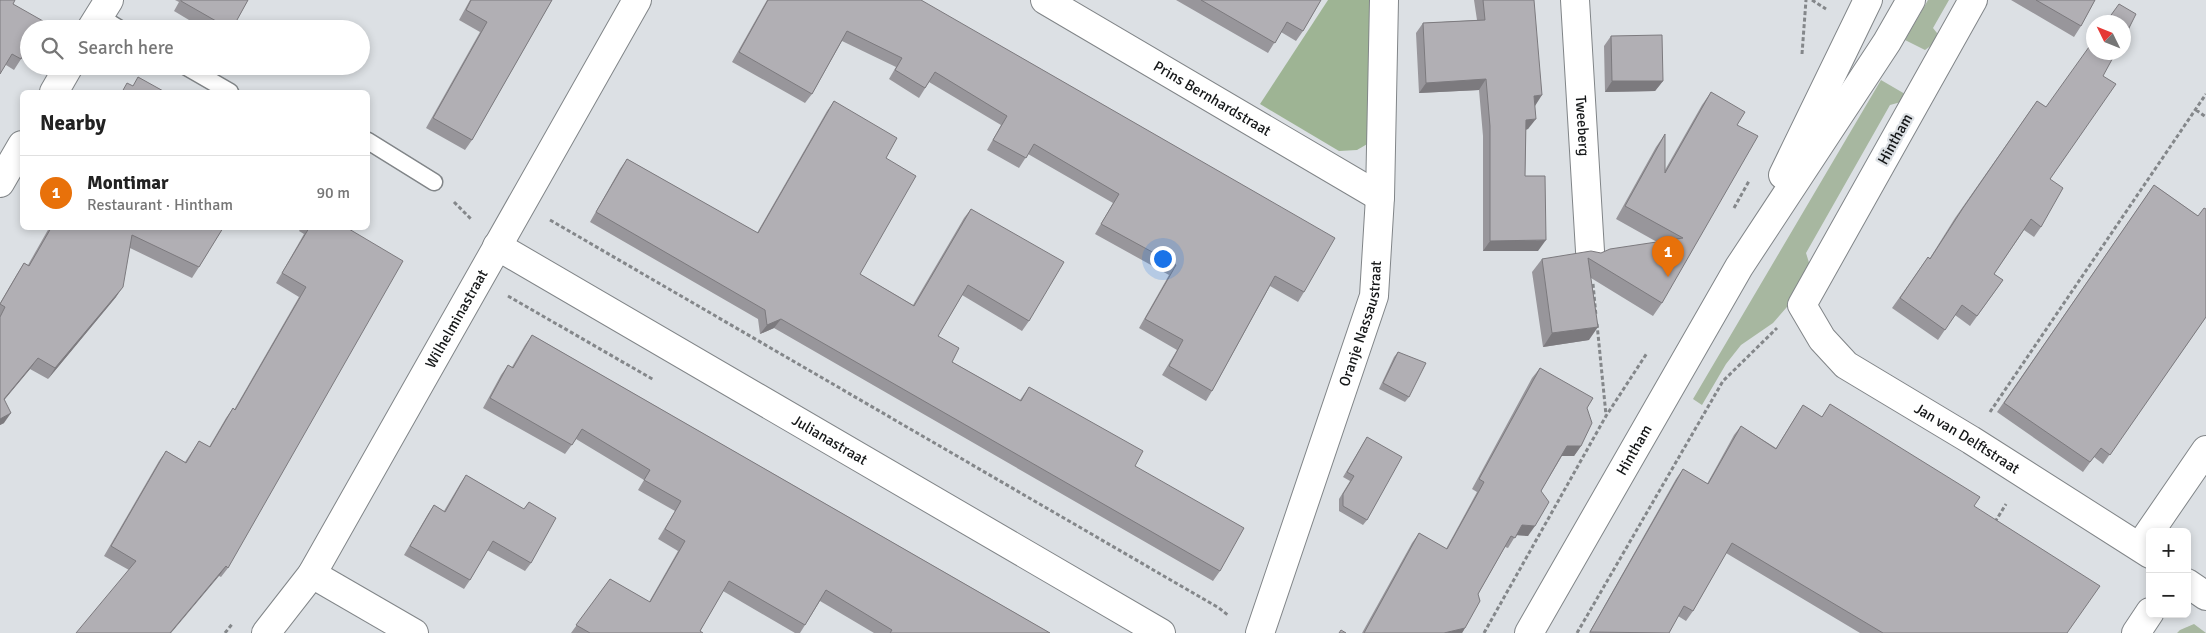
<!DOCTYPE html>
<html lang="en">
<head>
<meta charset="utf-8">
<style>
  body { margin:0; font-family:Signika,sans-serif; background:#f2f2f2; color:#222 }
  .controls { position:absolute; right:15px; bottom:15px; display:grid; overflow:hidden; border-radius:8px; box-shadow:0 2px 8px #0003 }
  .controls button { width:45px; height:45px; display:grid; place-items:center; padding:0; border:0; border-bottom:1px solid #e0e0e0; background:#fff; color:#222; font:25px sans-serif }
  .compass { position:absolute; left:2086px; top:15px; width:45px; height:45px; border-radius:50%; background:#fff; box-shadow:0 2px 8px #0003; rotate:313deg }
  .you { position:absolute; left:1162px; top:258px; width:18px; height:18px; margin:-12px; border:4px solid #fff; border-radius:50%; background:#1a73e8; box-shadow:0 0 0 8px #1a73e833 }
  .badge { display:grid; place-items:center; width:32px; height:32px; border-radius:50%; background:#ea580c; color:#fff; font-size:16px; font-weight:700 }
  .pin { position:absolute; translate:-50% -41px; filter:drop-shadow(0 1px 2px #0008) }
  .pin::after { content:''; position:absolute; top:26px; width:18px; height:15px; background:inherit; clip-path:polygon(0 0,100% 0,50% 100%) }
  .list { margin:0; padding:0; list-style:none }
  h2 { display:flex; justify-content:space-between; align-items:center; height:65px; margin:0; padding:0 20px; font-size:21px }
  h2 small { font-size:16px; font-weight:400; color:#767676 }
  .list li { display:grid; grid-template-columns:32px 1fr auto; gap:15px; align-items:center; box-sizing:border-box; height:75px; padding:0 20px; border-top:1px solid #e0e0e0 }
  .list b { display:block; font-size:19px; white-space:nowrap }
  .list p { margin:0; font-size:16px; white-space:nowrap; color:#767676 }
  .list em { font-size:16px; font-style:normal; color:#767676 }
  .icon { flex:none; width:28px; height:28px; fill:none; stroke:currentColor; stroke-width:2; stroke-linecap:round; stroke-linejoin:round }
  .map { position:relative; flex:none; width:2206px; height:633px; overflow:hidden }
  .search { position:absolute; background:#fff; box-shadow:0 2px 8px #0003; left:20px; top:20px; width:350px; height:55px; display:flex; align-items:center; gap:12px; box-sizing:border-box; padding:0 18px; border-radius:28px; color:#767676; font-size:19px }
  .panel { position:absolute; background:#fff; box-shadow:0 2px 8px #0003; left:20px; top:90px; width:350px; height:140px; border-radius:8px }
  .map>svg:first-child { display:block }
</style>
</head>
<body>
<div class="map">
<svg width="2206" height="633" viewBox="0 0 2206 633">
  <rect width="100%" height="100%" fill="#dce0e4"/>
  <path fill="#a7b7a0" d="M1928,0H1949L1933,28L1937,33L1936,42L1925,50L1905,40Z
    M1881,80L1905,94L1901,102L1890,105L1806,253L1811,269L1793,300L1773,323L1741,345L1726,364L1702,405L1693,399Z
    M2194,624L2206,633H2177L2180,630Z"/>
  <path fill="#9eb494" d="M1328,0H1370L1373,52L1369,143L1357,150L1339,151L1260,104Z"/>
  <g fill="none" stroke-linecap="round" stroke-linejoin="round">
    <defs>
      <path id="service" d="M99,16L120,29
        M185,66L230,92
        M368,141L434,182"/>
      <g id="minor">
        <path id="s1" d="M1045,0L1380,197"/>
        <path id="s2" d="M1575,0L1590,251"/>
        <path id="s3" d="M1973,0L1802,305L1822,339L1846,365L1971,440L2150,554"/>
        <path d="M91,29L109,0"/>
        <path d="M54,92L69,66"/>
        <path d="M0,183L22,145"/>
        <path id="s4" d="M497,246L1161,633"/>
        <path d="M2140,546L2206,450"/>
        <path d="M312,574L414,633"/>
        <path d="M2187,583L2206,596"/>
        <path id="s5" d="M266,633L312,574L637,0"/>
        <path id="s6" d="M1260,633L1374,296L1380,197L1384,0"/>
        <path d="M2136,633L2150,612"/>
      </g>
      <g id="tertiary">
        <path d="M1783,175L1868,0"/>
        <path id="s7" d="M1529,633L1739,267L1887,42L1911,0"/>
      </g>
    </defs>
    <use href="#service" stroke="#818588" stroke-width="19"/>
    <use href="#minor" stroke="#818588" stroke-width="30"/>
    <use href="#tertiary" stroke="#818588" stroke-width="30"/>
    <path stroke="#84878a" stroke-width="3" stroke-dasharray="4 2.5" stroke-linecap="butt" d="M1812,0L1826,9
      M1802,54L1806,0
      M2196,110L2206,117
      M454,202L472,220
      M1734,208L1749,181
      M550,220L1219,608L1229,616
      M1593,284L1596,316
      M508,296L654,380
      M1597,324L1606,415
      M1990,412L2206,94
      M1995,522L2006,504
      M225,633L233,623
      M1484,633L1606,416L1647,353
      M1577,633L1723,381L1777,328"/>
    <use href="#service" stroke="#fff" stroke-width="16"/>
    <use href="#minor" stroke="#fff" stroke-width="28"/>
    <use href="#tertiary" stroke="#fff" stroke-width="28"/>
  </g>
  <path fill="#98969b" d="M175,0H248L232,29H204L174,11L179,2Z
    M470,0H552L472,140L465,150L426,128L480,32L459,20Z
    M767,0H921L1304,292L1298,302L1270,286L1212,391L1206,401L1162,375L1177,350L1139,328L1169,275L1095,234L1113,203L1028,154L1019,168L987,150L1001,125L929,82L919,98L889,79L896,67L842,41L812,94L805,103L732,62Z
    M1176,0H1321L1303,31L1296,41L1281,32L1268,53Z
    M1474,0H1534L1535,105L1528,129L1526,130L1525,176L1538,251H1483V136L1479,90L1419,93L1416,33L1423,23L1477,20Z
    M2011,0H2095L2081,26L2074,37Z
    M13,4L21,59L14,70L6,65Z
    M1611,36L1663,81L1655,91L1605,92L1604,46Z
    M2103,76L2050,179L2041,227L2034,237L2024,230L1994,274L2003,280L1970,326L1955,315L1938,340L1892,308L1928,257L1930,258L1955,218L2037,101L2046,107Z
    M1711,92L1737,125L1662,303L1653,316L1591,278L1589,340L1543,347L1532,272L1542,259L1601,253L1657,242L1616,219L1656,147L1665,134V170L1702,105Z
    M834,101L886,158L860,274L913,305L964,218L971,209L1029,321L1022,331L962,295L938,336L952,362L1020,400L1029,387L1135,466L1220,571L1213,581L774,328L760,334L758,319L590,222L620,169L627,159L757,233L827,111Z
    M2154,185L2198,216L2206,317L2103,464L2094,457L2083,472L1997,412Z
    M49,228H223L199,267L192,278L130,248L116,297L48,379L30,369L4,400V423L0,425V303L17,274L24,263L28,265Z
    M301,228H350L228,568L221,577L219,576L129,570L104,556L159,461L166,451L185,462L199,441L209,447L226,418L233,408L234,410L299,297L276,283L304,234L299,231Z
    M532,335L1050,633H874L820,601L800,633H795L723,591L700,631L703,633H571L610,579L649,602L678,551L658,539L675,511L638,490L644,480L576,439L565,454L483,408L501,375L508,365L512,367L525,345Z
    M1398,352L1409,397L1405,402L1379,389L1394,357Z
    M1540,368L1587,408L1581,446L1574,456H1562L1541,491L1528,536L1516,535L1508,548L1505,547L1478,594L1465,628L1462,633H1362L1412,543L1419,533L1446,549L1477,492L1472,489L1532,378Z
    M1830,404L1974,506L2067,633H1860L1726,553L1693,611L1686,621L1678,616L1669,633H1589L1676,479L1683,469L1707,484L1734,435L1741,426L1776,448L1803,405L1822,417Z
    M1367,437V520L1363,525L1339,511V499L1350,481L1343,477Z
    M466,475L524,509L529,502L531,563L525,571L487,550L470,580L464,589L404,555L428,514L434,505L444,511L460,484Z"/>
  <path fill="#7c7a7e" d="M1486,79L1479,90L1419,93L1426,83Z
    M1612,81H1663L1655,91L1605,92Z
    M1542,95L1535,106L1534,96Z
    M1536,119L1528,129L1519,130L1526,120Z
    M1546,240L1538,251H1483L1490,241Z
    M123,287L116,297L48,379L55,368Z
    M781,319L774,328L760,334L767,325Z
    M1598,327L1589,340L1543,347L1552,333Z
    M38,358L30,369L0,405L4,399Z
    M11,413L4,423L0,425V419Z
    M1567,446H1581L1574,456H1560Z
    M1522,525L1535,526L1528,536L1515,535Z
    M226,566L219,576L171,633H170Z
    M1465,628L1462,633H1444Z"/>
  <path fill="#b1afb4" stroke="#7c7a7e" d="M0,0H15L13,4L43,21L38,29H29V46L21,59L12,54L0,74Z
    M181,0H248L232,29H230L181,1Z
    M471,0H552L472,140L433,118L487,22L466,10Z
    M768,0H921L1335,238L1304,292L1275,276L1212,391L1169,366L1183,340L1145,319L1176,265L1101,224L1119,194L1034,144L1026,158L993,140L1007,116L935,72L925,88L895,70L902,58L847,31L812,94L739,52Z
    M1201,0H1321L1303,31L1287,22L1275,43Z
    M1483,0H1534L1542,95L1534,96L1536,119L1526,120L1525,176H1545L1546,240L1490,241V126L1486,79L1426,83L1423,23L1485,20Z
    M2036,0H2095L2081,26Z
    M2119,4L2136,14L2124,38V22H2106Z
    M1662,35L1663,81H1612L1611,36Z
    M2094,40V52H2116L2103,76L2116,84L2050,179L2063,188L2041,227L2031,219L1994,274L2003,280L1977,316L1962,305L1945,330L1900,298L1928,257L1930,259L1963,208L2037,101L2046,107Z
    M138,77L165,92H122L127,83L133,86Z
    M1711,92L1745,112L1737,125L1758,136L1662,303L1588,258L1598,327L1552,333L1542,259L1591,251L1601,253L1610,249L1683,238L1625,206L1665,134V173Z
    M834,101L897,138L886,158L916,176L860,274L914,306L971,209L1064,262L1029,321L968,285L938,336L959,348L952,362L1021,401L1029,387L1143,451L1135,466L1244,528L1220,571L781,319L767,325L765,310L596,212L627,159L758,233Z
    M2154,185L2198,216L2204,208L2206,209V317L2110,455L2101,448L2090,462L2004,403Z
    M51,228H223L199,267L132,235L123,287L55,368L38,358L4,399L11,413L0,419V317L5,307L0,304L24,263L29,266Z
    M309,228H350L349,229L403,261L228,568L226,566L170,633H76L136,561L111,546L166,451L186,463L199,441L210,447L233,408L235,410L306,287L282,273Z
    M532,335L1050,633H890L892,630L826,590L805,625L729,581L700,631L703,633H590L576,625L610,579L650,602L685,541L665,529L681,501L644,480L650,470L582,429L572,445L490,398L508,365L513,368Z
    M1398,352L1426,363L1409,397L1383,383Z
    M1540,368L1593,398L1587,408L1592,423L1581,446H1567L1541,491L1549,502L1535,526L1522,525L1515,538L1511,536L1478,594L1480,601L1465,628L1444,633H1364L1419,533L1447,549L1484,482L1479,479Z
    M1830,404L1980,497L1974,506L2100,586L2067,633H1883L1732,543L1693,611L1684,606L1669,633L1590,632L1683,469L1708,484L1741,426L1776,449L1803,405L1822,417Z
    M1367,437L1402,457L1367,520L1343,506V494L1354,476L1347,472Z
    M466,475L524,509L529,502L556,518L531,563L493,541L470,580L410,546L434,505L445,512Z
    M1341,630L1346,633H1339Z"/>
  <g text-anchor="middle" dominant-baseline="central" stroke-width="4.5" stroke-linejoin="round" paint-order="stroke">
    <g font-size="15" fill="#151718" stroke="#dce0e4">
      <text stroke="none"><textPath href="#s1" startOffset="194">Prins Bernhardstraat</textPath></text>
      <text stroke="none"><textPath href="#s2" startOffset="126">Tweeberg</textPath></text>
      <text transform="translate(1895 139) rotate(-61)">Hintham</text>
      <text stroke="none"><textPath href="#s5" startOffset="368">Wilhelminastraat</textPath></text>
      <text stroke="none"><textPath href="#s6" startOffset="326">Oranje Nassaustraat</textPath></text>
      <text stroke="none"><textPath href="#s3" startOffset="566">Jan van Delftstraat</textPath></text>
      <text stroke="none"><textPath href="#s4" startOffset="385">Julianastraat</textPath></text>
      <text stroke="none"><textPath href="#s7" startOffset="211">Hintham</textPath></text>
    </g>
  </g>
</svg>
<div class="controls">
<button>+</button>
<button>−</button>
</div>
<svg class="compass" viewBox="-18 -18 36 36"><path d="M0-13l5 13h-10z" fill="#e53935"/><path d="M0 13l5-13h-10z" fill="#767676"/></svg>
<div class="you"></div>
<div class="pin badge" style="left:1668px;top:277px;background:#e8710a">1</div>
<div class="search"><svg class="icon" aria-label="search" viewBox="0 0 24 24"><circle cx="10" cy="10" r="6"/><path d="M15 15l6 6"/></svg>Search here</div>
<section class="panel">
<h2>Nearby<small></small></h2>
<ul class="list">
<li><span class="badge" style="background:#e8710a">1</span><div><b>Montimar</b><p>Restaurant · Hintham</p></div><em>90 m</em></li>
</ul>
</section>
</div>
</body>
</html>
